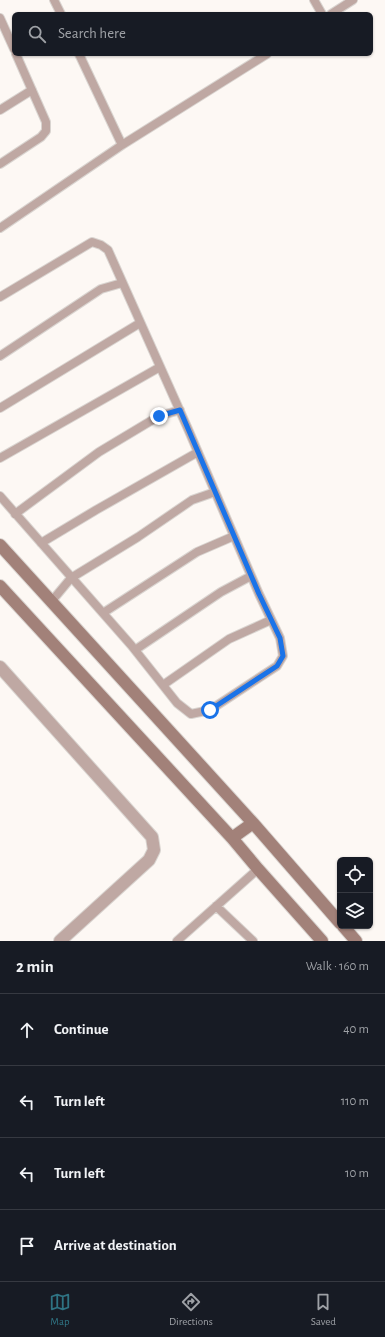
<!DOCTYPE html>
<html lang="en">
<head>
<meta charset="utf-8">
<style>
  body { margin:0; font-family:"Alegreya Sans",sans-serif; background:#242831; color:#f1f3f6 }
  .controls { position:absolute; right:12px; bottom:12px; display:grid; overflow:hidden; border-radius:6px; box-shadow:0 1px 3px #0004 }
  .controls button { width:36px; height:36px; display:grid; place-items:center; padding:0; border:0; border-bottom:1px solid #363941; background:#171b24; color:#f1f3f6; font:20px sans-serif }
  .stop { position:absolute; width:12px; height:12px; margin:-9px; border:3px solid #1a73e8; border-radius:50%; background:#fff }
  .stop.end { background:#1a73e8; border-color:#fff; box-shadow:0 1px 4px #0008 }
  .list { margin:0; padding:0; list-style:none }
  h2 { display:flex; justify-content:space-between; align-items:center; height:52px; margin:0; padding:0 16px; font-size:17px }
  h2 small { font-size:13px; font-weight:400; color:#9ea1a6 }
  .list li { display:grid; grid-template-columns:26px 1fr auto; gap:12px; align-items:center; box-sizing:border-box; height:72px; padding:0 16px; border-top:1px solid #363941 }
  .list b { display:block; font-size:15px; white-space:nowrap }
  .list em { font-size:13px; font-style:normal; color:#9ea1a6 }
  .icon { flex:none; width:22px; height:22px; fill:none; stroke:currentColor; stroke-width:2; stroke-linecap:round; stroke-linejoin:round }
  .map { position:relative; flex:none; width:385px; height:941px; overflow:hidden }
  .search { position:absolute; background:#171b24; box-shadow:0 1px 3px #0004; left:12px; right:12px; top:12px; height:44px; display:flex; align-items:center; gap:10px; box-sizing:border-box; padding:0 14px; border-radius:6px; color:#9ea1a6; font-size:15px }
  .sheet { height:340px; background:#171b24 }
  nav { display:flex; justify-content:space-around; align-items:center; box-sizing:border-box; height:56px; border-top:1px solid #363941; background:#171b24; font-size:11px; color:#9ea1a6 }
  nav a { display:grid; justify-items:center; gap:2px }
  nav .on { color:#2f7383 }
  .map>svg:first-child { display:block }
</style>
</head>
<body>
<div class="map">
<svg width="385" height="941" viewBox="0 0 385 941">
  <rect width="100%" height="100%" fill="#fdf8f4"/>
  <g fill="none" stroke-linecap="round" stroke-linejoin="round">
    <defs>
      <path id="lane" d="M54,0L61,14
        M314,0L322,14
        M331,14L353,0
        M0,18L14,49
        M79,54L122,145
        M0,110L32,90
        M0,164L41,137L46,131V122L16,54
        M0,228L122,145L267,54
        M0,297L92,242L101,245L108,250L188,429L259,594L280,638L283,656L277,666L210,710L191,714L177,703L131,645L0,496
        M0,356L101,289L122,283
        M0,408L140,323
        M0,458L160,367
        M15,514L99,452L159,416L180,410
        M41,543L96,510L198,452
        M51,602L71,578L138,537L192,500L215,492
        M103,613L197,552L234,536
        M135,650L221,592L251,576
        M163,685L229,639L271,620
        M216,906L253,941
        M177,941L258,869"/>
      <path id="street" d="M0,667L152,837L154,850L149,860L60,941"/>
      <path id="secondary" d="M0,545L253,823L340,923
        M0,586L232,838L258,869L322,941
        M232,838L253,823
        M343,926L356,941"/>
    </defs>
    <use href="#lane" stroke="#d9d4d0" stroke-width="10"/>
    <use href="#street" stroke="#d9d4d0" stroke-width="14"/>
    <use href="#secondary" stroke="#d9d4d0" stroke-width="14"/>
    <use href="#lane" stroke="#bfa8a3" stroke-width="8"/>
    <use href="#street" stroke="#bfa8a3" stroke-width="12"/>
    <use href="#secondary" stroke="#a28179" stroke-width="12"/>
  </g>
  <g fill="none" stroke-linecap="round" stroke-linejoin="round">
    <path stroke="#1a73e8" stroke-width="5" d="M159,416L180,410L259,594L280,638L283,656L277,666L210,710"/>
  </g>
</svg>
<div class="controls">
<button><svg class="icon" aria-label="locate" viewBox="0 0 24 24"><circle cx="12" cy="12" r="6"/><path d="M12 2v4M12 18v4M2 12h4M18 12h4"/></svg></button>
<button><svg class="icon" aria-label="layers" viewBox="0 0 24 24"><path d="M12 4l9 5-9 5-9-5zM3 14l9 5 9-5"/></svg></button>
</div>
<div class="stop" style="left:210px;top:710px"></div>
<div class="stop end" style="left:159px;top:416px"></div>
<div class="search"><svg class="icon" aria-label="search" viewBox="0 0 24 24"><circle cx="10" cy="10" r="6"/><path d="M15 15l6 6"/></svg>Search here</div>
</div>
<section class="sheet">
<h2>2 min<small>Walk · 160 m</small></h2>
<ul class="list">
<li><svg class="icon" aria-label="ahead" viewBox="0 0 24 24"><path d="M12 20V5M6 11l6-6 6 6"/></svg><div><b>Continue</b></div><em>40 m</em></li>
<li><svg class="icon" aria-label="left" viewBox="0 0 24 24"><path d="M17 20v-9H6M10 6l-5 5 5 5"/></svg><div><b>Turn left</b></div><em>110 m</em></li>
<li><svg class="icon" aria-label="left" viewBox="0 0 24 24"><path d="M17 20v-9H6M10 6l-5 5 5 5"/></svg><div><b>Turn left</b></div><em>10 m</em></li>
<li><svg class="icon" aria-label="arrive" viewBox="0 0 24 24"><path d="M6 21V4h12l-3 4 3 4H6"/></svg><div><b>Arrive at destination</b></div></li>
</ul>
</section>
<nav>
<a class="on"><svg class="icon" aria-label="map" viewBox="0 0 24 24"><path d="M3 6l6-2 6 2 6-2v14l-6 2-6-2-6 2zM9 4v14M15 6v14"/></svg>Map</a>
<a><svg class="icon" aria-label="directions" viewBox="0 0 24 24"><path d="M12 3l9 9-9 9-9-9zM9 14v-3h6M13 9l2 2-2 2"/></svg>Directions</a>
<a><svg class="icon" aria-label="saved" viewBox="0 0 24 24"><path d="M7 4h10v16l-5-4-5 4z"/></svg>Saved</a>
</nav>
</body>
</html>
